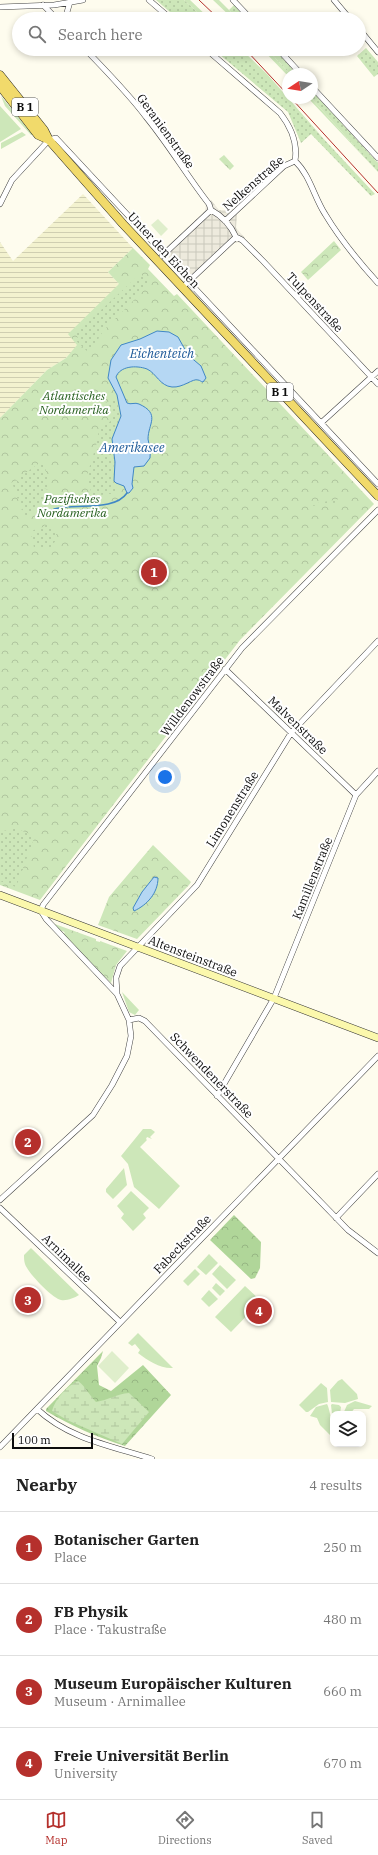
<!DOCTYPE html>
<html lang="en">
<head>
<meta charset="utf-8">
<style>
  body { margin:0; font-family:"IBM Plex Serif",serif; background:#f6f6f6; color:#222 }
  .controls { position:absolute; right:12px; bottom:12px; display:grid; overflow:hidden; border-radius:8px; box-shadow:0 2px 6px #0003 }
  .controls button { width:36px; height:36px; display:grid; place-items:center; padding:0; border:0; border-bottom:1px solid #e0e0e0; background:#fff; color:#222; font:20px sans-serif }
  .compass { position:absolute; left:282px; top:68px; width:36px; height:36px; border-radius:50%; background:#fff; box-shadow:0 2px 6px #0003; rotate:258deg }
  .scale { position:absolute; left:12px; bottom:10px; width:81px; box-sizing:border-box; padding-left:4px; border:2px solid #0d0d0d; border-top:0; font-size:11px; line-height:14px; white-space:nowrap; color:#0d0d0d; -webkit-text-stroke:3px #fff; paint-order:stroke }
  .you { position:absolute; left:165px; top:777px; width:14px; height:14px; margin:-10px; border:3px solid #fff; border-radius:50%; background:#1a73e8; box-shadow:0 0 0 6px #1a73e833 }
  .badge { display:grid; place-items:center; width:26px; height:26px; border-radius:50%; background:#b5302c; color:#fff; font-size:13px; font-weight:700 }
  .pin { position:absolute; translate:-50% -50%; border:2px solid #fff; box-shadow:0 1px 4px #0006 }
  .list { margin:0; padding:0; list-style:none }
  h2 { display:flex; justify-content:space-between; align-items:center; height:52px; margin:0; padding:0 16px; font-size:17px }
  h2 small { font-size:13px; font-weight:400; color:#767676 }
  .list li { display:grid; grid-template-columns:26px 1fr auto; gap:12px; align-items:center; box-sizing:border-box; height:72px; padding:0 16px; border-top:1px solid #e0e0e0 }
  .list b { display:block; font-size:15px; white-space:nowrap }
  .list p { margin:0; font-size:13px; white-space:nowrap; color:#767676 }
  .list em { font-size:13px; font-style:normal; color:#767676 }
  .icon { flex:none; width:22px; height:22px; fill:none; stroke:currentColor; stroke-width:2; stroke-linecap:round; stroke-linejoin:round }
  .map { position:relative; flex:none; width:378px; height:1459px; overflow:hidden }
  .search { position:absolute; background:#fff; box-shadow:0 2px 6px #0003; left:12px; right:12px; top:12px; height:44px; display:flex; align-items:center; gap:10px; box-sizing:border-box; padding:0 14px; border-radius:22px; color:#767676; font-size:15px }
  .sheet { height:340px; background:#fff }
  nav { display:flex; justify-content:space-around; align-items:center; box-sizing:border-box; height:56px; border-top:1px solid #e0e0e0; background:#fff; font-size:11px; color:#767676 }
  nav a { display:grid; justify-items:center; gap:2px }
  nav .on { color:#b5302c }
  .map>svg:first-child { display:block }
</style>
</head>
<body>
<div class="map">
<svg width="378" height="1459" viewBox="0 0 378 1459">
  <defs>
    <pattern id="farmland-rules" width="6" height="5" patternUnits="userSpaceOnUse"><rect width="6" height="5" fill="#f3f2cf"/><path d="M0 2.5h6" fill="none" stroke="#cfceb1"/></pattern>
    <pattern id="forest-crowns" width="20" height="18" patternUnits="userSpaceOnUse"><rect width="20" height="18" fill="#b0d699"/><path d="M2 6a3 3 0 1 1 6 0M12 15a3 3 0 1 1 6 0" fill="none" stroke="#96b683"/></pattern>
    <pattern id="wetland-marsh" width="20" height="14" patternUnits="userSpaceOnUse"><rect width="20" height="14" fill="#cde7b9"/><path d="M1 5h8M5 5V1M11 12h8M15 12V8" fill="none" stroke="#afc59e"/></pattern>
    <pattern id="park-crowns" width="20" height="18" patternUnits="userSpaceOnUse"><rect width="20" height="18" fill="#cde7b9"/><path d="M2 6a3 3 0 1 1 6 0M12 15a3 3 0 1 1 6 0" fill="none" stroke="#afc59e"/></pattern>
    <pattern id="garden-dots" width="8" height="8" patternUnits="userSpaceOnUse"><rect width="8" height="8" fill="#cde7b9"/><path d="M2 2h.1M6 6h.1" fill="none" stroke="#afc59e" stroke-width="1.8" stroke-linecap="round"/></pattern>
    <pattern id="plaza-grid" width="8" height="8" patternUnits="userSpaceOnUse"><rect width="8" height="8" fill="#edeadd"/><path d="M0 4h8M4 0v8" fill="none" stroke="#cac8bc"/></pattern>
  </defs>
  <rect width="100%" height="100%" fill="#fefcee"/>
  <path fill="url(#farmland-rules)" d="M83,194L133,248L108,272L119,284L78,345L66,358L47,370L0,418V242L13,261Z"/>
  <path fill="#cde7b9" d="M184,0H190L210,19H205Z
    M213,0H219L238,19H233Z
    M237,49H241L268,75L323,138Z
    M262,49H267L290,74L288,76Z
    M1,96L32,134L35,135H31L5,106Z
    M308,98H311L378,172Z
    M0,106L21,129L0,142Z
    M22,132L26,135L1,149V143Z
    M122,992L139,1010L135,1015L129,1012Z
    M143,1129H151L155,1132L150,1137L152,1139L147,1137L146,1139L147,1140L140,1147L180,1186L159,1209L134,1187L128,1164L121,1156Z
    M124,1168L127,1185L113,1199L106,1192V1189Z
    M131,1191L149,1208L143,1214L146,1218L133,1231L121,1218L124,1214L117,1206Z
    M31,1248L79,1295C74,1298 67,1301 61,1300C52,1298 28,1273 25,1264C24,1261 24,1258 24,1255Z
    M209,1254L218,1263L206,1275L197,1267Z
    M220,1265L236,1280L227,1289L212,1274Z
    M195,1269L200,1274L188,1286L183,1281Z
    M216,1283L225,1291L220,1296L212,1288Z
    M245,1286L261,1301L231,1332L215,1317Z
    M209,1290L218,1299L209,1307L201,1299Z
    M138,1333L173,1368C161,1369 148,1361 138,1353L140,1350L135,1344L132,1346L128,1343Z
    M342,1379L357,1394L358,1399L345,1403L331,1402L330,1390L338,1381Z
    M321,1383L327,1388L328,1402L319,1404L308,1412H306L299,1405Z
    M355,1401L372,1406L369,1409H354L350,1414H343L347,1405Z
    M327,1404C330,1409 333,1430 333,1436H331L320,1425L317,1418L310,1416L316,1407Z
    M332,1404L339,1405L341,1407L340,1414H333V1423L331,1405Z"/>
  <path fill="url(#forest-crowns)" d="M234,1215L261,1242L260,1268L255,1278L251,1279L210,1240Z
    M103,1351L101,1358L97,1366L99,1385L111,1391L143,1365L171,1395L125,1446C96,1437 72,1426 46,1411V1409Z"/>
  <path fill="url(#wetland-marsh)" d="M78,1381C86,1387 89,1395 96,1402C108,1400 117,1394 129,1393L149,1412L122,1444L67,1420L52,1411C55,1399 67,1386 78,1381Z"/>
  <path fill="url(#park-crowns)" d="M224,155L234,166L230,170L219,159Z
    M334,241L341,250L308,280L301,272Z
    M133,248L150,265L148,269L174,296L177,294L374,504L240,640L40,900L0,885V418L47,370L66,358L77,345L68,334L119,284L108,272Z
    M153,845L191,882L189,885L137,939L98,925L109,897Z
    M52,923L96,939V941L100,942V941L127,951L116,965L111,983L63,934L65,933L63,931L61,932Z"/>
  <path fill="url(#garden-dots)" d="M156,0H184L205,19H178Z
    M234,5L247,19H238L229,10Z
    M366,48L378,62V74L374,77L357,56Z
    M213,49H237L266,77L375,194L371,196L311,134L301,143L288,112Z
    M267,49H274L297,74H290Z
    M312,91L378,163V172L311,98Z
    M139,275H142L149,283L148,286L105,329L88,352L75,340L78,337L75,334Z
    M116,399L121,416L111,439L114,462L113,472L114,480L118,493L92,496L87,475L96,446L99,430L112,420L113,415L105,403Z
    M44,460L49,489L42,488L49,490L51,500L39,505L33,510L30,506L27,500L17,498L12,482L15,481L39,487L15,480Z
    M18,499L27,501L29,507L33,510L27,520Z
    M340,499V502L312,506V504Z
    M48,522L56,533L57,539L49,549L34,548L31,531L43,527Z
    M15,828L35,836L16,887L0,881V830L7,831Z"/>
  <path fill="#dfeecb" d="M158,219L168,229L161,236L151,225Z
    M112,1351L129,1368L115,1383L98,1366Z"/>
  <path fill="url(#plaza-grid)" d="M211,200L219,210H233L237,214L236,228L245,238L241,242L234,243L194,280L193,283L160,248L164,249L167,247L205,211L206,204Z"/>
  <path fill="#b5d7f3" stroke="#4087c6" d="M157,331L169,332L178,337L188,355L201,366L206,378L203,382C201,382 200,380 198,380C193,378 183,388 172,387C160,386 156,373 147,369C136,365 120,366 116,377L127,403C131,405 135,402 139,404C161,414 148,424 148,439C149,445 151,451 150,458L144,466L134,467L132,484L133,488L129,493H127L124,486L116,483L114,481L115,462L112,439L121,416L117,395L108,378L111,360L121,345L140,339Z
    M154,877L158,878C158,893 147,905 134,911L133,908L142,892Z"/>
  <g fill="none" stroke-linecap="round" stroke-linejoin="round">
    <path stroke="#4087c6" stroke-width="1.5" d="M61,507H67
      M69,507C87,505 116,509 127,493
      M54,509L59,508
      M47,511L51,510"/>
    <defs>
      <path id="minor" d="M149,0L171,19
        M233,0L251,19
        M334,0L350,19
        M43,5L57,19
        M0,7L54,5L83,0
        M65,19L70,2
        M359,29L378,52
        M85,49C106,71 128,93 146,117C169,145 187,176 209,204L211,210
        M206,49L280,113C291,127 298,143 295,161
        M278,49L301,74
        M312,87L378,158
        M295,161C310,175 314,197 325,214C340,239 358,261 378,283
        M0,204L12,180L49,140L56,138L164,254
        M211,210C222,216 231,226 236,237
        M225,221L284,166L295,161
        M236,237L242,240L263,261L378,384
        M162,256L211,210
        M189,282L378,484
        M186,284L236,237
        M321,423L378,371
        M225,669L356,795
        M117,993L116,978L120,966L197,885L291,733L378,641
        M129,1020L139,1018L145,1021L348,1230L378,1253
        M217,1096L274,998L356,795L378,771
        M0,1200L93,1115L112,1085L127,1056L131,1036L129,1020L117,994L46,919L41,911L43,905L242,648L378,510
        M0,1208L120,1322
        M336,1218L378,1174
        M37,1409C69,1439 112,1446 152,1459
        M0,1447L378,1056"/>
      <path id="secondary" d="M0,895L378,1038"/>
      <path id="primary" d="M0,75L44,130L49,140L123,224L378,496
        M0,86L38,135L49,140"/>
    </defs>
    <use href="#minor" stroke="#404040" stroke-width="6"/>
    <use href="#secondary" stroke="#2f2f2f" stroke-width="8"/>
    <use href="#primary" stroke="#1e1e1e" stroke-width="9"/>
    <use href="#minor" stroke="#fff" stroke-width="5"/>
    <use href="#secondary" stroke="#fbf8ac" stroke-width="7"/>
    <use href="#primary" stroke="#f1da6b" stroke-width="8"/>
    <path stroke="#b5302c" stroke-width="1" d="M199,0L219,19
      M245,49L288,95
      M291,98L378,193"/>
  </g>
  <g text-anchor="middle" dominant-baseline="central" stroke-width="4" stroke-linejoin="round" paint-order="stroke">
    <g fill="#fff" stroke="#565656" stroke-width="1">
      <rect x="12" y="98" width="26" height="18" rx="3"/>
      <rect x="267" y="383" width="26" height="18" rx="3"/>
    </g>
    <g font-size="11" font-weight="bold" fill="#0d0d0d">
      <text x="25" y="107">B 1</text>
      <text x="280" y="392">B 1</text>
    </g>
    <g font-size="12" fill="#0d0d0d" stroke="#fff">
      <text transform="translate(166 131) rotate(54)">Geranienstraße</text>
      <text transform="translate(253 183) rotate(-41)">Nelkenstraße</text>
      <text transform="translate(164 250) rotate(47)">Unter den Eichen</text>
      <text transform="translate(315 302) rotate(47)">Tulpenstraße</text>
      <text transform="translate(192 696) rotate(-53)">Willdenowstraße</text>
      <text transform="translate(298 725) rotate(44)">Malvenstraße</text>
      <text transform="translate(232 809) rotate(-58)">Limonenstraße</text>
      <text transform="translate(312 878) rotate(-68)">Kamillenstraße</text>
      <text transform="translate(193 956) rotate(21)">Altensteinstraße</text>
      <text transform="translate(212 1075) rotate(46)">Schwendenerstraße</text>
      <text transform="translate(182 1244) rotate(-46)">Fabeckstraße</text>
      <text transform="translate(67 1258) rotate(44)">Arnimallee</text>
    </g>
    <g font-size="12" font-style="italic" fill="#296121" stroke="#fff">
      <text x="74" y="395">Atlantisches<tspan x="74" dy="14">Nordamerika</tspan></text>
      <text x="72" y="498">Pazifisches<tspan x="72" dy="14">Nordamerika</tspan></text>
    </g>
    <g font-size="13" font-style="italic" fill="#1d5998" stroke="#fff">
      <text x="162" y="353">Eichenteich</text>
      <text x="132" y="447">Amerikasee</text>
    </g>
  </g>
</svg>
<div class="controls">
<button><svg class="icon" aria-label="layers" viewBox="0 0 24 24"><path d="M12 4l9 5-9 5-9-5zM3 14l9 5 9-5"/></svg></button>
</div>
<svg class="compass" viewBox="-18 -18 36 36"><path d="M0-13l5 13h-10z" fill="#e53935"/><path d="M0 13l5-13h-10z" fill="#767676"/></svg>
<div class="scale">100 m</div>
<div class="you"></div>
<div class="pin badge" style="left:154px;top:572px">1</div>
<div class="pin badge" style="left:28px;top:1142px">2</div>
<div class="pin badge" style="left:28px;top:1300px">3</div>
<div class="pin badge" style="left:259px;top:1311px">4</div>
<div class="search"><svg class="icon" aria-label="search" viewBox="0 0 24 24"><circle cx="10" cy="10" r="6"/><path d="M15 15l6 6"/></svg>Search here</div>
</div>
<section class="sheet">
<h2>Nearby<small>4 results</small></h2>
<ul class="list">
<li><span class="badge">1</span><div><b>Botanischer Garten</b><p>Place</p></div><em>250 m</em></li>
<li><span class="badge">2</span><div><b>FB Physik</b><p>Place · Takustraße</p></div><em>480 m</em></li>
<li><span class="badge">3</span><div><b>Museum Europäischer Kulturen</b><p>Museum · Arnimallee</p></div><em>660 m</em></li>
<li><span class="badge">4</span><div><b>Freie Universität Berlin</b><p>University</p></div><em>670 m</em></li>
</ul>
</section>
<nav>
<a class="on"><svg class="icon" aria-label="map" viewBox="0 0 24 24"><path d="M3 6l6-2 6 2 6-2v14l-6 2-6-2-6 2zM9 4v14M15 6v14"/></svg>Map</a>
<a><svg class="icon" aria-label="directions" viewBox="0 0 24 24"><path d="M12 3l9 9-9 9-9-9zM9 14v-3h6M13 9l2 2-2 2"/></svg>Directions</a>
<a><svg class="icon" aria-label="saved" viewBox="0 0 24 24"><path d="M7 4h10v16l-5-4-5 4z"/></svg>Saved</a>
</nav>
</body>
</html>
